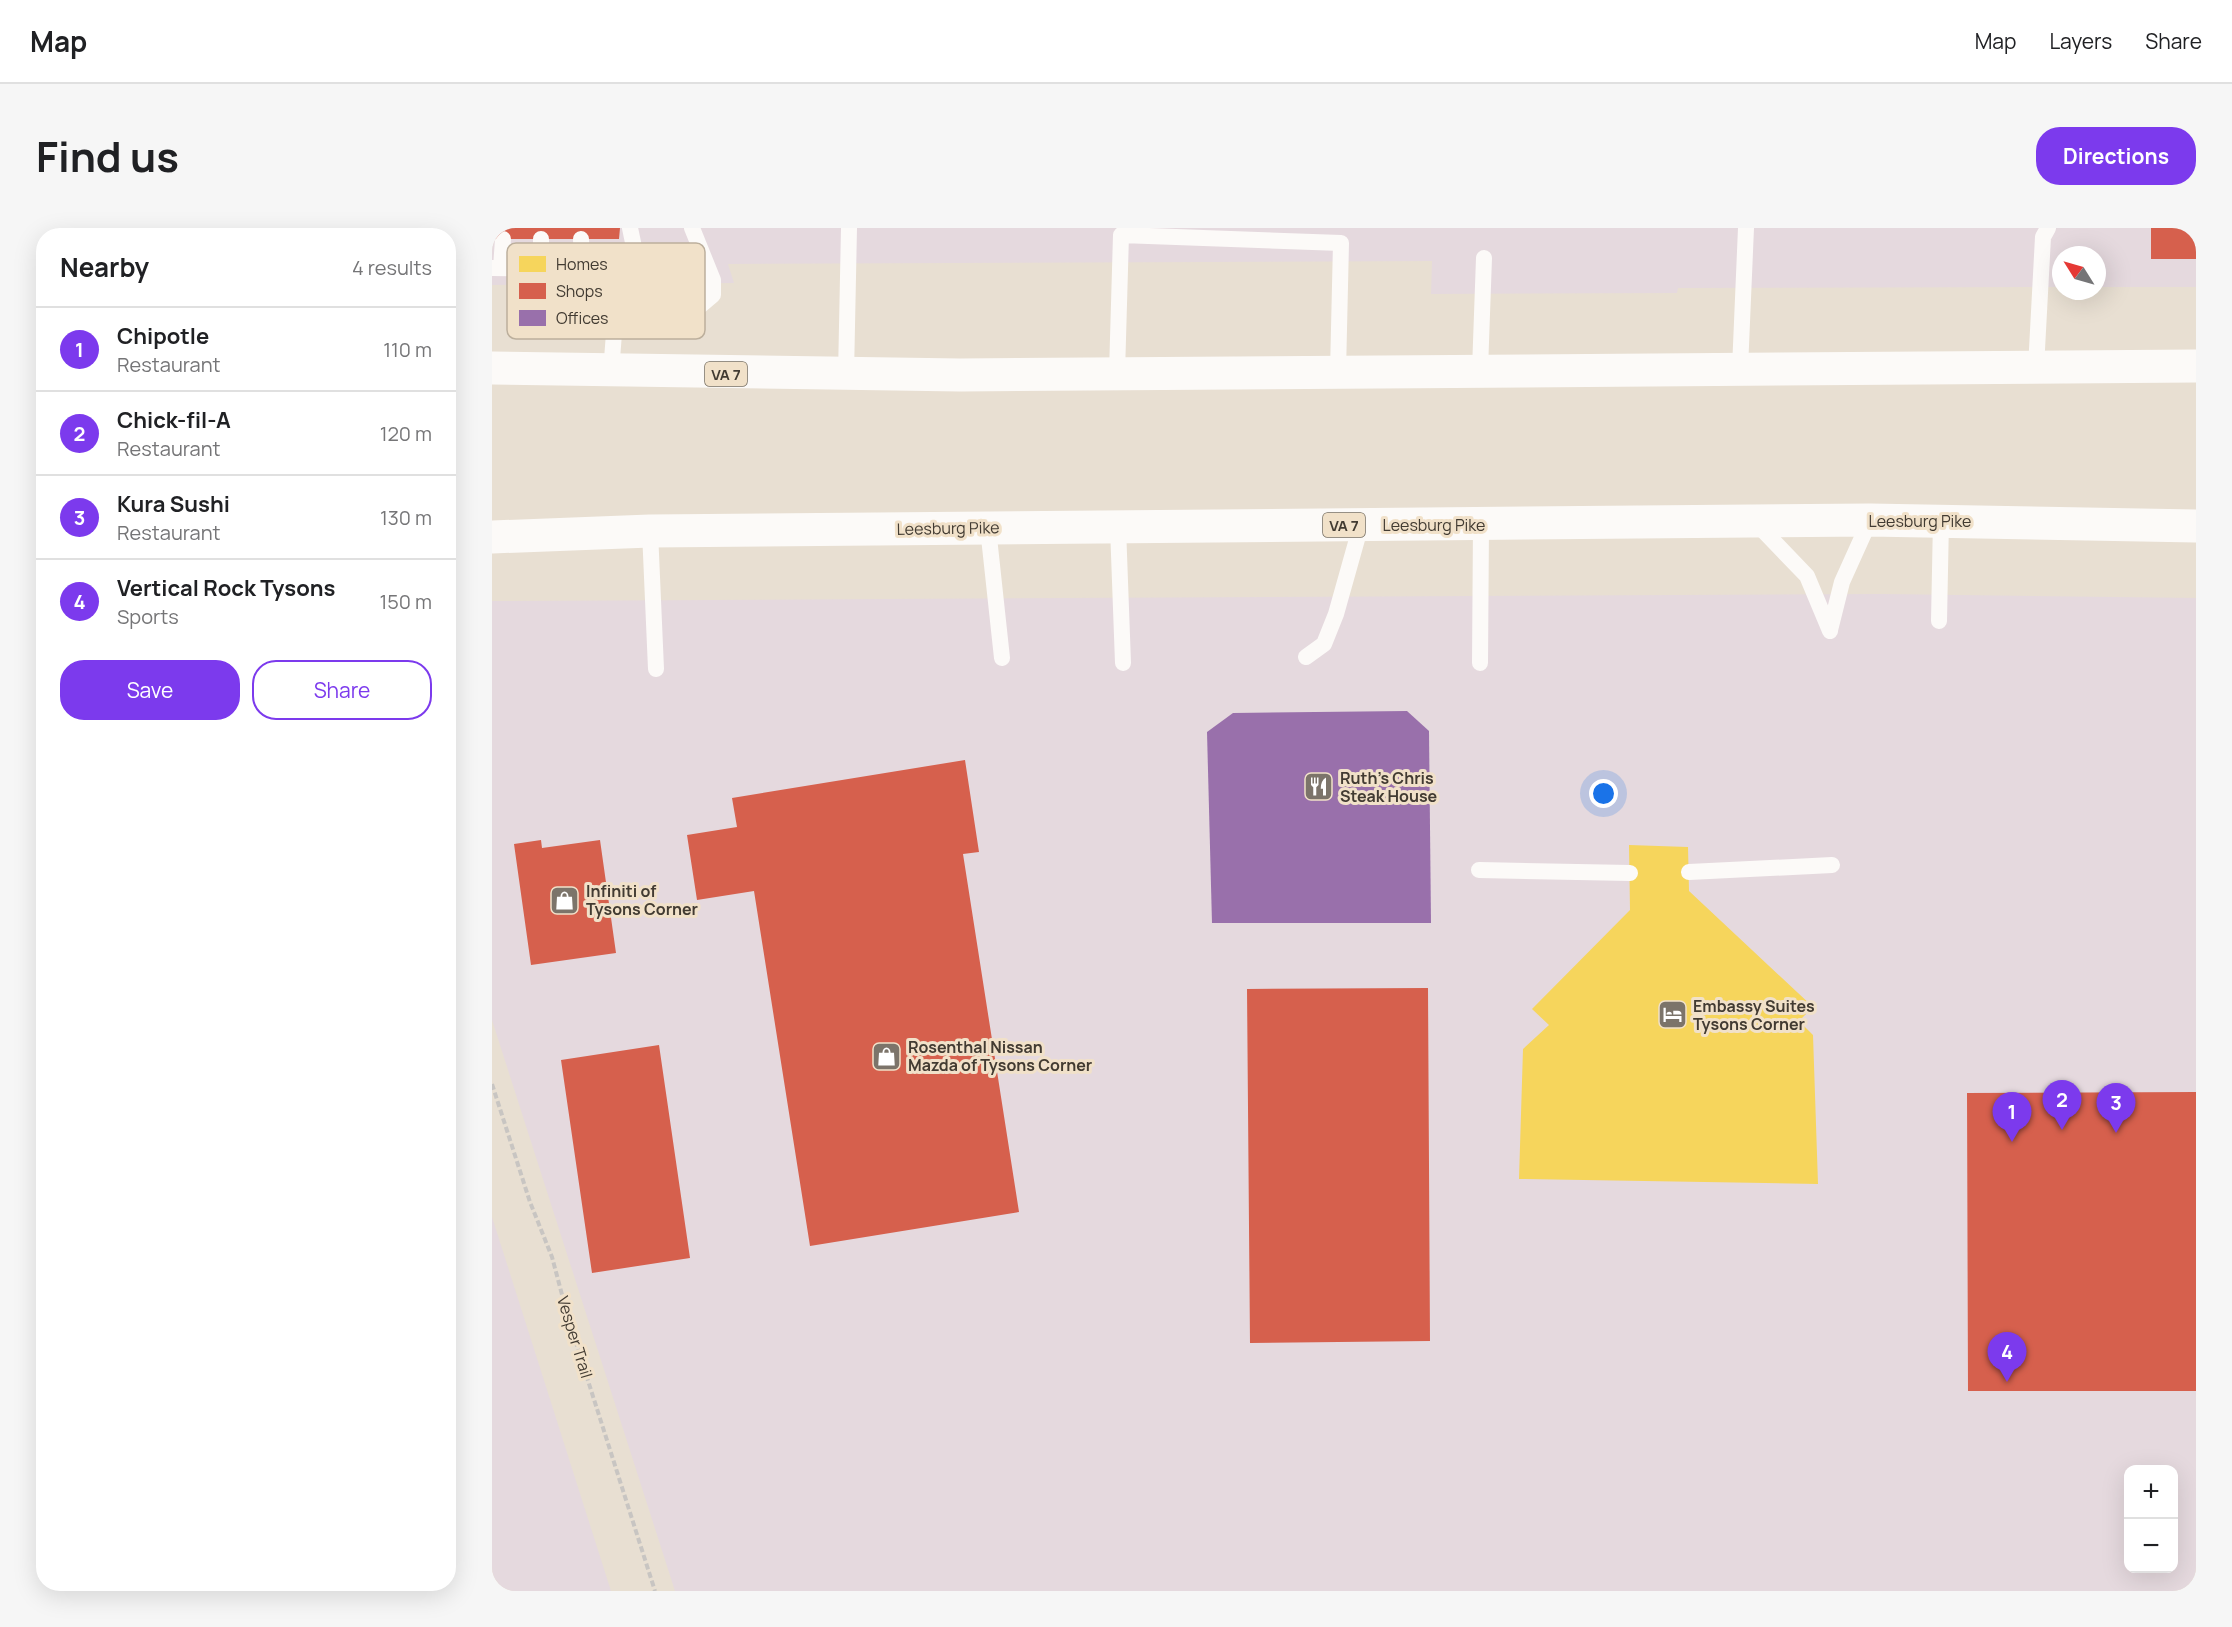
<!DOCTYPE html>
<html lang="en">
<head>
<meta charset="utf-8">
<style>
  body { margin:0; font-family:Manrope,sans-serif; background:#f6f6f6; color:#202124 }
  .controls { position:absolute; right:18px; bottom:18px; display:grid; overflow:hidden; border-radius:12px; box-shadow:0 6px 24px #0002 }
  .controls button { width:54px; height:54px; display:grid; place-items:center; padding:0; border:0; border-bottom:2px solid #e0e0e0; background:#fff; color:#202124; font:30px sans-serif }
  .compass { position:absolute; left:1560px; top:18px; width:54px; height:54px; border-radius:50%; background:#fff; box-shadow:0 6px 24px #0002; rotate:307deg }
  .you { position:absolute; left:1112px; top:566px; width:21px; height:21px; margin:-15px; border:4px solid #fff; border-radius:50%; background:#1a73e8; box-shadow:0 0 0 9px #1a73e833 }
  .badge { display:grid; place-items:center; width:39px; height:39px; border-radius:50%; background:#7c3aed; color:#fff; font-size:20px; font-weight:700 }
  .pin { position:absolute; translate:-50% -50px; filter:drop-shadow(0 2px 3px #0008) }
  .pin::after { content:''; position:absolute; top:32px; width:21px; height:18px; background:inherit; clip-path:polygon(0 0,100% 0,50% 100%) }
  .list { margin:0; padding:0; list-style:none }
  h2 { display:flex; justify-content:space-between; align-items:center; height:78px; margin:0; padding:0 24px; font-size:26px }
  h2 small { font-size:20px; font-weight:400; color:#757577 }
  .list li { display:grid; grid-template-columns:39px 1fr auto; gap:18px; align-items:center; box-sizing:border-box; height:84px; padding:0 24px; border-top:2px solid #e0e0e0 }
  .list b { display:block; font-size:22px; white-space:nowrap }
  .list p { margin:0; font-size:20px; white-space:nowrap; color:#757577 }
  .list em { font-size:20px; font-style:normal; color:#757577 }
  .actions { display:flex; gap:12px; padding:18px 24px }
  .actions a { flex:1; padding:14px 0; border:2px solid #7c3aed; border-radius:24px; text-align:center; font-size:21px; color:#7c3aed }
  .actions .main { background:#7c3aed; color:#fff }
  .map { position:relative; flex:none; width:1704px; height:1363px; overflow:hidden; border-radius:24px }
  header { display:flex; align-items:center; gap:36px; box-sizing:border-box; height:84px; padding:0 30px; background:#fff; border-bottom:2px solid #e0e0e0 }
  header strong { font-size:28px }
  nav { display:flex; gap:33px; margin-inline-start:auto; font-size:21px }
  .intro { display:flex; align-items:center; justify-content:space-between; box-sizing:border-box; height:144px; padding:0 36px }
  h1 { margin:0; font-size:42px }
  .button { padding:15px 27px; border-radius:24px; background:#7c3aed; color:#fff; font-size:21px; font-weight:700 }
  main { display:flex; gap:36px; padding:0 36px }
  aside { flex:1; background:#fff; border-radius:24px; box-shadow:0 6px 24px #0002 }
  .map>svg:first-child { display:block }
</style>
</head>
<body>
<header>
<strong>Map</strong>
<nav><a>Map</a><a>Layers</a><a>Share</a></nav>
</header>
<div class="intro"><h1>Find us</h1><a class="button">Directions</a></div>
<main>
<aside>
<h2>Nearby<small>4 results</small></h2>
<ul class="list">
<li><span class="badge">1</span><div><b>Chipotle</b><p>Restaurant</p></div><em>110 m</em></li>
<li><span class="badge">2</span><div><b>Chick-fil-A</b><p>Restaurant</p></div><em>120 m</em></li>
<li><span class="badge">3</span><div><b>Kura Sushi</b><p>Restaurant</p></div><em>130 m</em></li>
<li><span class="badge">4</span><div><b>Vertical Rock Tysons</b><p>Sports</p></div><em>150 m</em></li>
</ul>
<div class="actions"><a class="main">Save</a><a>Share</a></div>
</aside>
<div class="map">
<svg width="1704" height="1363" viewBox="0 0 1704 1363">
  <rect width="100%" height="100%" fill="#e8dfd2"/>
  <path fill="#e5d9de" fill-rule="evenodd" d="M0,0H1704V59H1605V27H1569V59L1186,60L1185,65L939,66L940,33L236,36L242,55L0,57Z
    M1390,366L1704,370V1363H183L0,792V373ZM1636,1242H1682V1340H1636Z
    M0,989L119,1363H0Z"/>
  <path fill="#f6d55c" d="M1137,617L1196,619L1197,663L1321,779L1307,793L1321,807L1326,956L1027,951L1031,821L1057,797L1040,781L1138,682Z"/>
  <path fill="#d6604d" d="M0,0H128L127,11H0Z
    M1659,0H1704V31H1659Z
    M473,532L487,624L471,626L527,984L318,1018L262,663L205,672L195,607L245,599L240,570Z
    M49,612L50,620L108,612L124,725L39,737L22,616Z
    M936,760L938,1113L758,1115L755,761Z
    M167,817L198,1030L100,1045L69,832Z
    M1704,864V1163H1476L1475,865Z"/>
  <path fill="#9970ab" d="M915,483L937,503L939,695H720L715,504L741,485Z"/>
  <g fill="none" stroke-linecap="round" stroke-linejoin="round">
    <path stroke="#c8c5c2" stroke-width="4" stroke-dasharray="6 3" stroke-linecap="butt" d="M0,856L38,974L60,1029L77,1093L163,1363"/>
    <path stroke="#fcfaf8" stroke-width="16" d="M89,11L90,40
      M0,40L127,41L119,144
      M9,40L11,11
      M49,40V11
      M127,41L143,24L138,0
      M124,76L208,78L221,67V52L200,0
      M1544,140L1551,9L1556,0
      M1248,141L1254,0
      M988,142L992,30
      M625,145L629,7L849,15L846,144
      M354,147L357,0
      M1264,295L1315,348L1338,403
      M626,299L631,435
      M496,300L510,430
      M158,303L164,441
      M1447,393L1449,292
      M1338,402L1350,354L1378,292
      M814,429L832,416L844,386L869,297
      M988,435L989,297
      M987,642L1138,645
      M1197,644L1340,637"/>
    <path stroke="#fcfaf8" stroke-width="33" d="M0,140L468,147L1704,138
      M0,309L158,303L1378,292L1704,298"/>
  </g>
  <defs>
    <symbol id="restaurant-square" viewBox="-11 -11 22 22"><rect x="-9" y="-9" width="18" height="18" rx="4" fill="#7c746a" stroke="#f1e1c9"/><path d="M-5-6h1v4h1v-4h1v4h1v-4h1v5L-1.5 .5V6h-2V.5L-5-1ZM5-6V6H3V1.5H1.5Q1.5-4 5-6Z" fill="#fff"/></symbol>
    <symbol id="shop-square" viewBox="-11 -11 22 22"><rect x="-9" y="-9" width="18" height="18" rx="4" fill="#7c746a" stroke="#f1e1c9"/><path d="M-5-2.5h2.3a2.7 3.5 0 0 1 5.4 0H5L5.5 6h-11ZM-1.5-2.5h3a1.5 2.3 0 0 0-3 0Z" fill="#fff"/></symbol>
    <symbol id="hotel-square" viewBox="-11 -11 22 22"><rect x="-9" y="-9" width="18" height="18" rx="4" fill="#7c746a" stroke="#f1e1c9"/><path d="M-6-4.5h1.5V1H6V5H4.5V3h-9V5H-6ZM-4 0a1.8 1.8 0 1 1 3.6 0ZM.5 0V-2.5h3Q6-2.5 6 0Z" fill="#fff"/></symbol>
  </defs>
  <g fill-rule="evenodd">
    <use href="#restaurant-square" x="810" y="542" width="33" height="33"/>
    <use href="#shop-square" x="56" y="656" width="33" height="33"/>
    <use href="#hotel-square" x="1164" y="770" width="33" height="33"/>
    <use href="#shop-square" x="378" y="812" width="33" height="33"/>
  </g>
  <g text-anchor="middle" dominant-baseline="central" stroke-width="6" stroke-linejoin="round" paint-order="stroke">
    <g fill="#f1e1c9" stroke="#766d5f" stroke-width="1.5">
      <rect x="213" y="134" width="42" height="24" rx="4.5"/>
      <rect x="831" y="285" width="42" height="24" rx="4.5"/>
    </g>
    <g font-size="15" font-weight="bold" fill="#423b32">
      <text x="234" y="146">VA 7</text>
      <text x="852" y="297">VA 7</text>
    </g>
    <g font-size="16" fill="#423b32" stroke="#f1e1c9">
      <text x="1428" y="293">Leesburg Pike</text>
      <text x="942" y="297">Leesburg Pike</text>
      <text transform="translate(456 300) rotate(-1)">Leesburg Pike</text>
      <text transform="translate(83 1109) rotate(73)">Vesper Trail</text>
    </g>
    <g font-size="16" font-weight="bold" fill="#423b32" stroke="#f1e1c9" text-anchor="start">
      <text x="848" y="550">Ruth's Chris<tspan x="848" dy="18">Steak House</tspan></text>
      <text x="94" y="663">Infiniti of<tspan x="94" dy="18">Tysons Corner</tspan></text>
      <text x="1201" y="778">Embassy Suites<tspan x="1201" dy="18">Tysons Corner</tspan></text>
      <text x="416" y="819">Rosenthal Nissan<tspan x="416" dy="18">Mazda of Tysons Corner</tspan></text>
    </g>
  </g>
  <rect x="15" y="15" width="198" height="96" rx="9" fill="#f1e1c9" stroke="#bcaf9c" stroke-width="1.5"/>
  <rect x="27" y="28" width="27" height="16" fill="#f6d55c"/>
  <rect x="27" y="55" width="27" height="16" fill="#d6604d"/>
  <rect x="27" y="82" width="27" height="16" fill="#9970ab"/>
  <g font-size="16" fill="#423b32">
    <text x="64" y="42">Homes</text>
    <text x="64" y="69">Shops</text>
    <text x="64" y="96">Offices</text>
  </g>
</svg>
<div class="controls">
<button>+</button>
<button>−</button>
</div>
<svg class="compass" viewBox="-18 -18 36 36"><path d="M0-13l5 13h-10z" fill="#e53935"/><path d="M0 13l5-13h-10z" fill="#757577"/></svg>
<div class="you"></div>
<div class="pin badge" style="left:1520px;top:914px">1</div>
<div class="pin badge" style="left:1570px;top:902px">2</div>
<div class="pin badge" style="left:1624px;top:905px">3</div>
<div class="pin badge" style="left:1515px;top:1154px">4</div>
</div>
</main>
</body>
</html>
